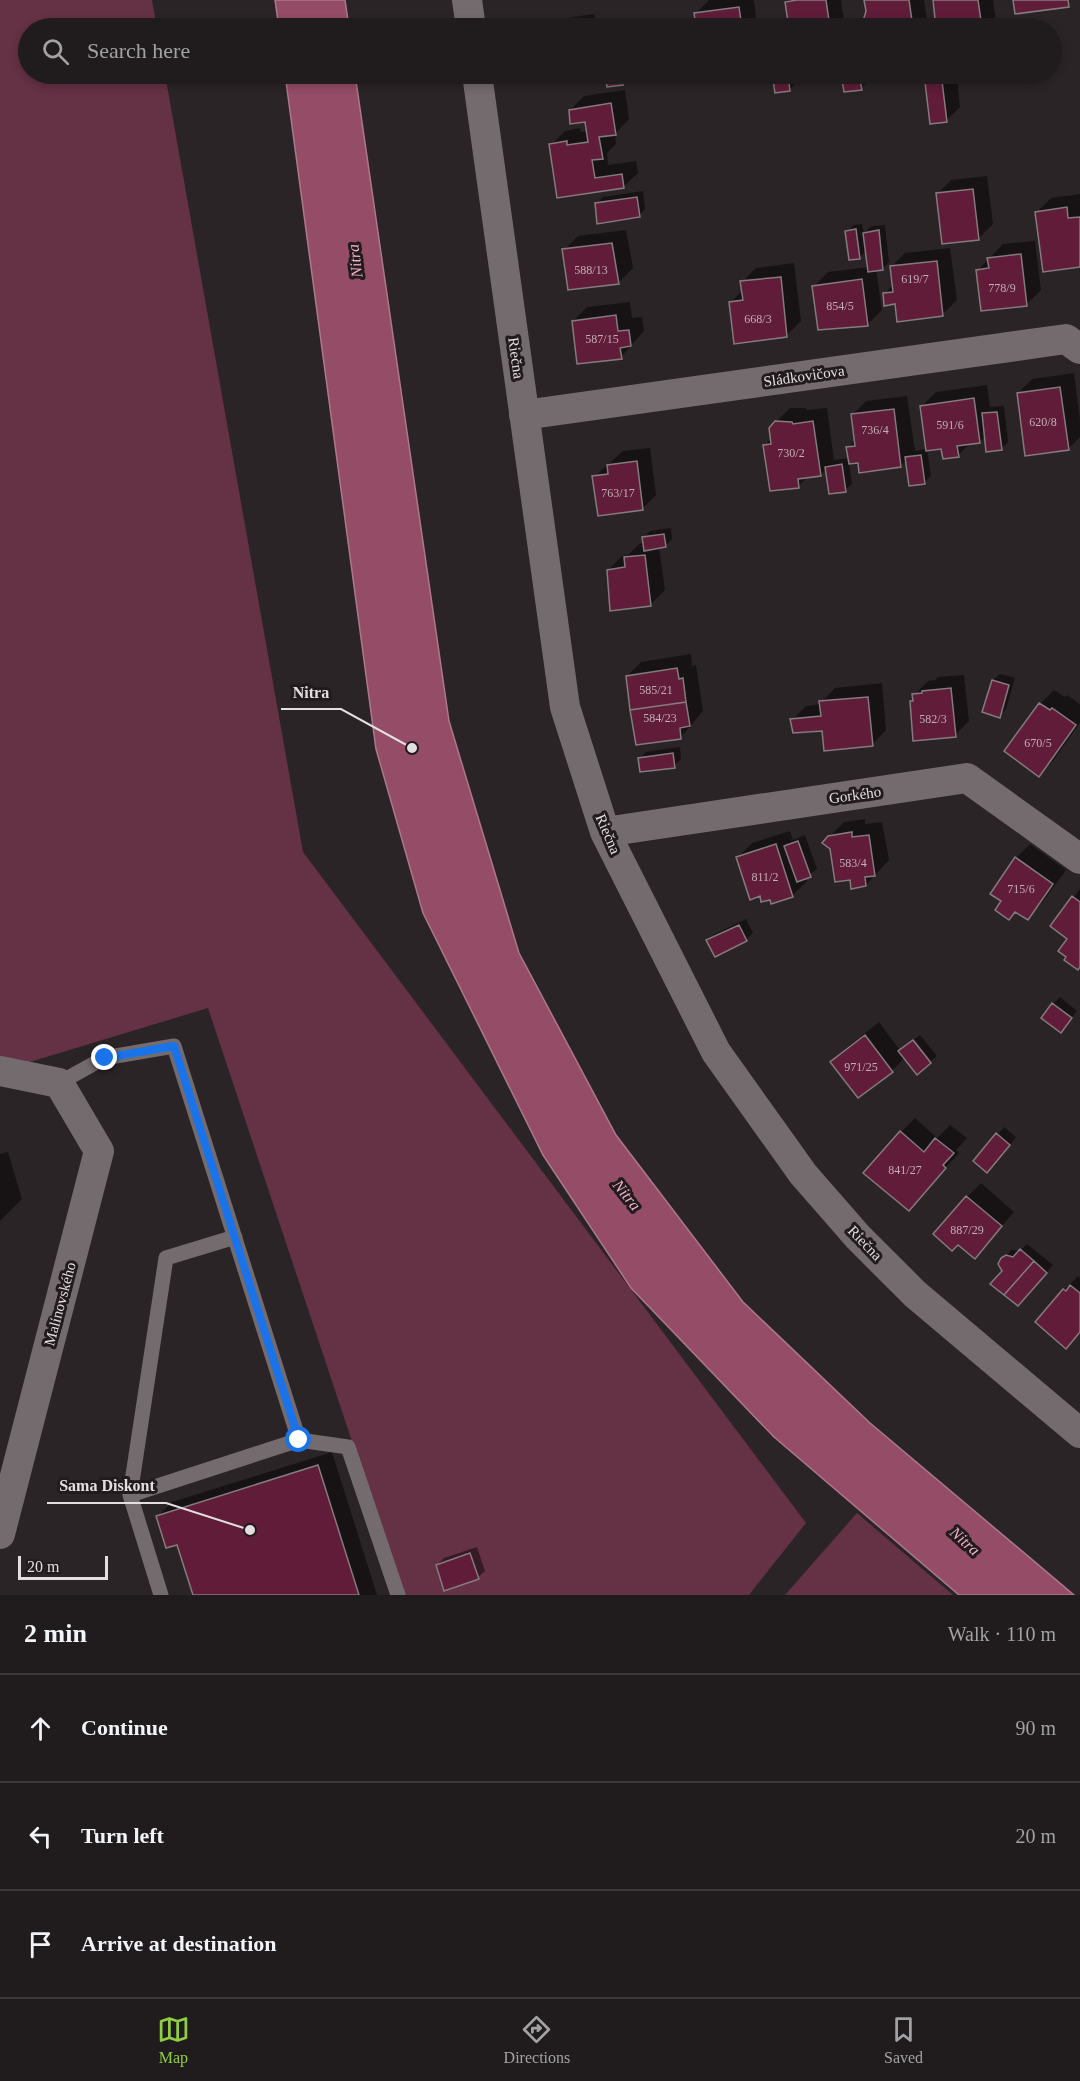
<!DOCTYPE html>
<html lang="en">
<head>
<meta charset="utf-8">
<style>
  body { margin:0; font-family:"Times New Roman",serif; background:#2d2829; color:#f1f3f6 }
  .scale { position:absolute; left:18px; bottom:15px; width:90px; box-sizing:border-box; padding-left:6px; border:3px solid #e3dee0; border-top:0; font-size:16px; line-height:21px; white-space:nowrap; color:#e3dee0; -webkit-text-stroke:4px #221b1d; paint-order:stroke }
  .stop { position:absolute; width:18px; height:18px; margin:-14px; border:4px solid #1a73e8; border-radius:50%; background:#fff }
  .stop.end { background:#1a73e8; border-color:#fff; box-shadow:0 2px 6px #0008 }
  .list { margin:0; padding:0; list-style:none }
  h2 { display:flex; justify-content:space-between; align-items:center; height:78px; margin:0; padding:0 24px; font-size:26px }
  h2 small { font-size:20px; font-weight:400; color:#a2a1a3 }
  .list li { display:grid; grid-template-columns:39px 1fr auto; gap:18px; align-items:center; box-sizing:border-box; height:108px; padding:0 24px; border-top:2px solid #3d393b }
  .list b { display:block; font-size:22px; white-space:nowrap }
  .list em { font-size:20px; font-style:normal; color:#a2a1a3 }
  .icon { flex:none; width:33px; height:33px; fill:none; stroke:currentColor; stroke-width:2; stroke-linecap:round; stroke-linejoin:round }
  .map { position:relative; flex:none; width:1080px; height:1595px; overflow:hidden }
  .search { position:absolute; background:#201b1c; box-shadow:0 3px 9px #0003; left:18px; right:18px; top:18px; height:66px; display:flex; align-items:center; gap:15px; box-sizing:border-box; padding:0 21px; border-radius:33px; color:#a2a1a3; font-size:22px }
  .sheet { height:402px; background:#201b1c }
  nav { display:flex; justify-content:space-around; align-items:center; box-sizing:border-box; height:84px; border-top:2px solid #3d393b; background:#201b1c; font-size:16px; color:#a2a1a3 }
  nav a { display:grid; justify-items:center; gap:3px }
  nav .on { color:#8fcd42 }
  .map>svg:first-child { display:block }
</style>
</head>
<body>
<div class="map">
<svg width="1080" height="1595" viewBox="0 0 1080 1595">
  <rect width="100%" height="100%" fill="#2b2426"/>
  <path fill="#653144" d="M0,0H152L157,28H28V74H165L303,852L806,1523L749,1595H403L208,1008L0,1071Z
    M857,1513L953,1595H785Z"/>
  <path fill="#954c66" stroke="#ac788b" stroke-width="1.5" d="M275,0H345L349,28H279Z
    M285,74H355L449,721L519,953L616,1135L743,1302L870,1423L1074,1595H959L774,1437L631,1288L543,1155L423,913L376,749Z"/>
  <path fill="#0007" d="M709,0H754L757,28H698L696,13Z
    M789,0H841L845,28H790L787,2Z
    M866,0H924L928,28H863L867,11Z
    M934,0H993L996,22L990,28H938Z
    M594,14L596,28H540L547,21Z
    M1020,20L1021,28H1000L1006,22Z
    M607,74H628L629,77L622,83L608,85Z
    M774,74H795L796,83L789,90L776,91Z
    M843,74H866L868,82L861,88L846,90Z
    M925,74H961L957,77L960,107L946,121L931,123Z
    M625,90L629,119L615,134L616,144L607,153L608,165L636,161L638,173L623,187L558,196L551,145L565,131L580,128L581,132L588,131L586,120L570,110L584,96Z
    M987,176L993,224L979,238L937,194L951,180Z
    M643,191L645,209L639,216L596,204L603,197Z
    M1080,194V265L1037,212L1051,198Z
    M862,224L864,234L871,226L885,225L889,262L883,269H876L882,310L868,324L814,286L828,272L869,267L867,250L859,258L847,231L854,225Z
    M626,230L633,268L619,282L564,250L578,236Z
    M1035,241L1041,290L1027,304L978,270L1003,244Z
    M950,248L957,300L943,314L896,303L884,294L893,285L891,267L905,253Z
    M794,263L801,321L787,335L731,302L743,290L742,282L756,268Z
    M630,302L632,318L642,317L644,331L621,357L573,321L587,307Z
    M1074,373L1080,420V437L1068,449L1018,393L1032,379Z
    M987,385L990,407L1004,406L1008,442L1001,449L986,436L979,442L971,443L958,455L942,447L922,406L936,392Z
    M907,396L915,451L927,449L931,476L924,483L907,459L901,466L859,462L849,463L852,484L845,490L827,468L820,475L808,476L799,486L764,446L772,438L776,422L790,408H806V410L827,408L834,460L849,458L848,448L856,439L852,415L866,401Z
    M650,448L656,495L642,509L594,477L623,451Z
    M671,528L672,539L665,546L659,547L665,590L651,604L608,570L622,556L628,555L639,544L644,543L643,538L650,531Z
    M691,654L692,666L696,665L703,711L681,737L627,676L641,662Z
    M1000,674L1015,678L1006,709L999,716L993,680Z
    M964,675L969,721L955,735L911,702L914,699V695L928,681L935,680L938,677Z
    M882,683L886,730L872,745L792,720L806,706L821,704V702L835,688Z
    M1054,690L1065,697L1067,695L1080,704V723L1053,761L1039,775L1006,751L1040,704Z
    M680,747L681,759L674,766L640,758L646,752Z
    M865,819V824L882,822L889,860L866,885L851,878L829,837L844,822Z
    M790,831L793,840L805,835L817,869L805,878L807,881L793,895L772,902L771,898L761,895L738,857L752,843Z
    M1030,844L1066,870L1041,904L1027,918L1003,901L1016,858Z
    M1080,889V966L1069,938L1052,926Z
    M746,919L753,933L746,940L708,941L715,934Z
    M1060,997L1077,1011L1061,1031L1053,1004Z
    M879,1022L905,1057L892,1071L832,1062L846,1048Z
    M920,1035L937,1056L931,1061L914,1039Z
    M915,1118L937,1138L950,1125L967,1138L956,1150L959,1153L909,1209L901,1132Z
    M1004,1127L1016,1137L994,1164L975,1161Z
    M8,1152L22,1199L0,1221V1154Z
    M981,1183L1014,1212L975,1257L958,1243L967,1197Z
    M1027,1244L1053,1265L1025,1298L1003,1271L1005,1257L1011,1250L1020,1251Z
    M1078,1276L1080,1278V1333L1066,1346L1064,1290Z
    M332,1452L377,1595H194L178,1543L158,1516L172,1502Z
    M477,1547L485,1571L478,1577L437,1565L444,1558Z"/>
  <path fill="#601c39" stroke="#847b7e" stroke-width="1.5" d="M797,0H826L830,28H789L785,2Z
    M864,0H909L913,28H861L866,11Z
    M933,0H978L982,28H936Z
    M1013,0H1068L1069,7L1015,14Z
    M739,7L742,28H696L694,13Z
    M605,74H621L623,85L607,87Z
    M772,74H788L790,91L775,93Z
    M811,74H835V75L812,78Z
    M841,74H859L862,90L844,92Z
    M924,74H956L957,79L942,81L947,122L930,124Z
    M611,103L616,135L599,137L603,159L592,160L595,178L622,174L624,188L557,198L549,144L567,141V145L588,142L585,122L570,124L569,110Z
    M973,189L979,240L942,244L936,193Z
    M637,197L640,217L597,224L595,203Z
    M1067,207L1068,218L1080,217V267L1043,272L1035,212Z
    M856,229L860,259L849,260L845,231Z
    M879,230L883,270L868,272L863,233Z
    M612,243L619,284L568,290L562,249Z
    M1021,254L1027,306L981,311L976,270L989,268L987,258Z
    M937,261L943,316L897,322L895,304L884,306L883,293L893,292L890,266Z
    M781,277L787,337L734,344L729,302L743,300L740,281Z
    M862,279L868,326L818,330L812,286Z
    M616,315L618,331L629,330L631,346L620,348L622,359L577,364L572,321Z
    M1060,387L1069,450L1025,456L1017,393Z
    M974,398L980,443L957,446L959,457L943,459L941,449L926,451L920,406Z
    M894,409L901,467L859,473L858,463L849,464L846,447L855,446L851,414Z
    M997,412L1002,450L986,452L982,413Z
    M775,421L792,422L793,424L813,421L821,476L798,479L799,488L770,491L763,445L771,444L769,428Z
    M921,455L925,484L909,486L905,457Z
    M637,461L643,510L598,516L592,476L608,474L607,465Z
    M842,464L846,492L829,494L825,467Z
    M664,534L666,547L644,551L642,537Z
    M645,555L651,606L610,611L607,570L625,567L624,557Z
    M677,668L679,679L683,678L686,702L630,710L626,676Z
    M992,680L1009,685L1000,718L982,712Z
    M951,688L956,737L913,741L910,701H913L912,694L922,693V691Z
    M868,697L873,746L824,751L822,731L793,733L790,719L821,716L819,701Z
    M686,702L690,726L680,728L681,739L636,745L630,710Z
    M1039,703L1050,710L1052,708L1076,725L1039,777L1004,751Z
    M673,753L675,768L640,772L638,758Z
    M852,832V837L869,835L875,876L865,877L866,886L851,889L850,880L835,882L830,849L822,843L828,836Z
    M798,841L811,877L797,882L784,846Z
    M776,844L793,897L771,904L770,900L761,902L760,896L750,900L736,857Z
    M1015,857L1053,884L1028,920L1015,912L1009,920L995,910L1001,901L990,894Z
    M1072,896L1080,902V967L1078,970L1064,960L1066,957L1058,951L1067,939L1050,926Z
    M739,925L747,941L715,957L706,940Z
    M1052,1003L1072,1018L1061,1033L1041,1018Z
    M865,1035L893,1072L858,1098L830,1062Z
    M913,1040L931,1063L917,1075L898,1051Z
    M900,1131L924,1152L935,1138L954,1153L943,1165L946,1168L909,1211L863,1173Z
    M996,1133L1010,1145L987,1173L973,1161Z
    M966,1196L1002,1226L975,1259L958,1245L952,1251L933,1234Z
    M1020,1249L1034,1261L1004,1295L990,1284L1002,1271L998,1264L1001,1258L1006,1255L1013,1257Z
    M1034,1261L1047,1273L1018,1306L1004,1295Z
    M1070,1285L1080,1293V1332L1066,1349L1035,1322L1063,1289L1066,1291Z
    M318,1465L359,1595H193L177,1545L166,1548L156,1516Z
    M470,1553L479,1579L444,1591L436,1565Z"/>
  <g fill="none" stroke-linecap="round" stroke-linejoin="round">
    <path stroke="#746b6e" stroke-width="15" d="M59,1083L104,1058L174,1046L299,1440L130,1495
      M299,1440L348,1447L398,1595
      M161,1595L130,1495L166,1258L235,1237"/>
    <path stroke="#746b6e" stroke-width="30" d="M467,0L471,28
      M477,74L565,707L605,832L716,1052L803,1174L858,1237L915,1294L1080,1433
      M524,415L1066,339L1080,349
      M605,832L967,778L1080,859
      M0,1071L59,1083L99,1151L0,1534"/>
  </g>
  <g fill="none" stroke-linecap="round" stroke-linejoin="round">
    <path stroke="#1a73e8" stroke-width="8" d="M105,1058L174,1046L299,1440"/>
  </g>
  <g text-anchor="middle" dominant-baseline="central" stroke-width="6" stroke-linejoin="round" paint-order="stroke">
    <g font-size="12" fill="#c2aeb6">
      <text x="591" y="270">588/13</text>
      <text x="915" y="279">619/7</text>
      <text x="1002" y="288">778/9</text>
      <text x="840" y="306">854/5</text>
      <text x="758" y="319">668/3</text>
      <text x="602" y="339">587/15</text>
      <text x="1043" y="422">620/8</text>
      <text x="950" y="425">591/6</text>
      <text x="875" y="430">736/4</text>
      <text x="791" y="453">730/2</text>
      <text x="618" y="493">763/17</text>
      <text x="656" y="690">585/21</text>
      <text x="660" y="718">584/23</text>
      <text x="933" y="719">582/3</text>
      <text x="1038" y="743">670/5</text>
      <text x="853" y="863">583/4</text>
      <text x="765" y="877">811/2</text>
      <text x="1021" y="889">715/6</text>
      <text x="861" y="1067">971/25</text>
      <text x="905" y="1170">841/27</text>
      <text x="967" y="1230">887/29</text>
    </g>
    <g font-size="15" fill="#e3dee0" stroke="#221b1d">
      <text transform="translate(516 358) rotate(82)">Riečna</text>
      <text transform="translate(804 376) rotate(-8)">Sládkovičova</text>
      <text transform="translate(855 795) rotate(-8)">Gorkého</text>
      <text transform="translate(608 834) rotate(67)">Riečna</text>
      <text transform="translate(865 1243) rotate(46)">Riečna</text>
      <text transform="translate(60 1304) rotate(-75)">Malinovského</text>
    </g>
    <g font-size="16" font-style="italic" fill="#f3b2c7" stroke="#221b1d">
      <text transform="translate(355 261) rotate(-97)">Nitra</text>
      <text transform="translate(627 1195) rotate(51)">Nitra</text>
      <text transform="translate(965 1541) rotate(42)">Nitra</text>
    </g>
  </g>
  <path fill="none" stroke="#e3dee0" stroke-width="2" d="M412 748L341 709H281M250 1530L166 1503H47"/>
  <g fill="#e3dee0" stroke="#221b1d" stroke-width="2">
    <circle cx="412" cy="748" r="6"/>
    <circle cx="250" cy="1530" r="6"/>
  </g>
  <g font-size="16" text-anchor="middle" font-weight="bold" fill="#e3dee0" stroke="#221b1d" stroke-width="6" stroke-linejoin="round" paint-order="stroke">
    <text x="311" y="698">Nitra</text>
    <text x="107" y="1491">Sama Diskont</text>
  </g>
</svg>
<div class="scale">20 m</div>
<div class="stop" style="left:299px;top:1440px"></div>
<div class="stop end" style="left:105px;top:1058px"></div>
<div class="search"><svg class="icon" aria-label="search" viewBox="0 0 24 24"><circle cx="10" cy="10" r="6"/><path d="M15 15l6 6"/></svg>Search here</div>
</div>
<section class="sheet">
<h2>2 min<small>Walk · 110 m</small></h2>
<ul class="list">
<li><svg class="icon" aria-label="ahead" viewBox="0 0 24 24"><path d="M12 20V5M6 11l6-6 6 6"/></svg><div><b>Continue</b></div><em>90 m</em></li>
<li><svg class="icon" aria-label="left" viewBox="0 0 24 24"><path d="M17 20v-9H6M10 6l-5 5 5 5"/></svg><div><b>Turn left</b></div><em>20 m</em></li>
<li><svg class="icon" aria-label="arrive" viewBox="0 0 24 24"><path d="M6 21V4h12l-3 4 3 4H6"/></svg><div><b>Arrive at destination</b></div></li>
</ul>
</section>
<nav>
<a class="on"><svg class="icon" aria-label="map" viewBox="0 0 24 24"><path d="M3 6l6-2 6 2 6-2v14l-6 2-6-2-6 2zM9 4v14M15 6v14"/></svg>Map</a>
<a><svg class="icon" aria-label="directions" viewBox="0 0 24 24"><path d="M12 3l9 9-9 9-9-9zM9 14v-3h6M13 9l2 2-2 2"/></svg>Directions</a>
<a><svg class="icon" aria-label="saved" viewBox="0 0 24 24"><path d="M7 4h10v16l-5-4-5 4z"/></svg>Saved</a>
</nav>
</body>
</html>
